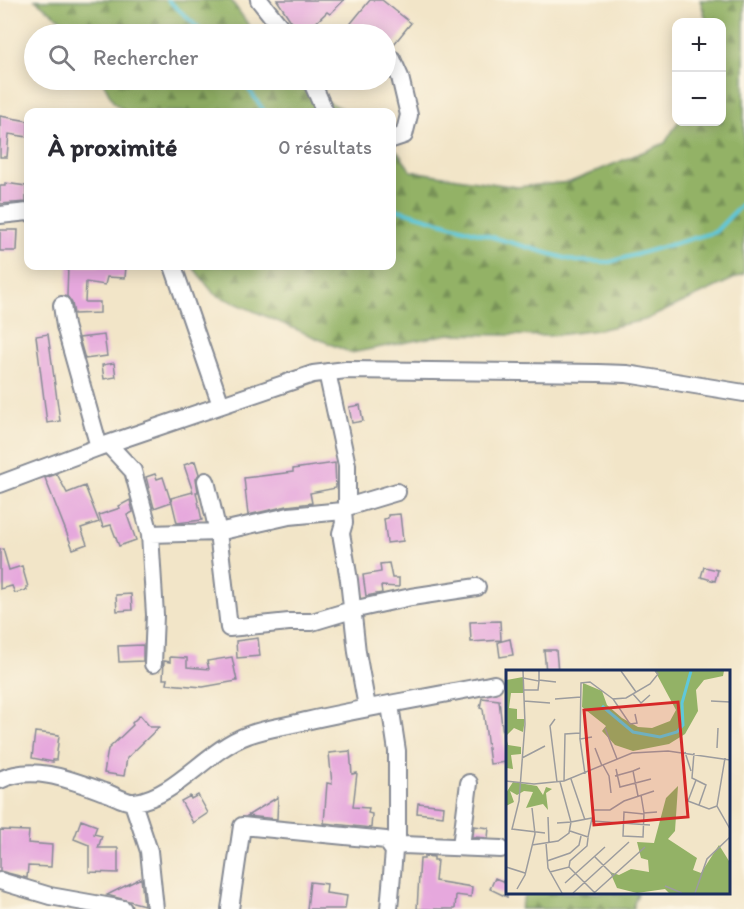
<!DOCTYPE html>
<html lang="fr">
<head>
<meta charset="utf-8">
<style>
  body { margin:0; font-family:Itim,sans-serif; background:#f2f2f3; color:#2b2b33 }
  .controls { position:absolute; right:18px; top:18px; display:grid; overflow:hidden; border-radius:12px; box-shadow:0 3px 15px #0003 }
  .controls button { width:54px; height:54px; display:grid; place-items:center; padding:0; border:0; border-bottom:2px solid #e1e1e2; background:#fff; color:#2b2b33; font:30px sans-serif }
  .list { margin:0; padding:0; list-style:none }
  h2 { display:flex; justify-content:space-between; align-items:center; height:78px; margin:0; padding:0 24px; font-size:26px }
  h2 small { font-size:20px; font-weight:400; color:#7c7c81 }
  .icon { flex:none; width:33px; height:33px; fill:none; stroke:currentColor; stroke-width:2; stroke-linecap:round; stroke-linejoin:round }
  .map { position:relative; flex:none; width:744px; height:909px; overflow:hidden }
  .search { position:absolute; background:#fff; box-shadow:0 3px 15px #0003; left:24px; top:24px; width:372px; height:66px; display:flex; align-items:center; gap:15px; box-sizing:border-box; padding:0 21px; border-radius:33px; color:#7c7c81; font-size:22px }
  .panel { position:absolute; background:#fff; box-shadow:0 3px 15px #0003; left:24px; top:108px; width:372px; height:162px; border-radius:12px }
  .map>svg:first-child { display:block }
</style>
</head>
<body>
<div class="map">
<svg width="744" height="909" viewBox="0 0 744 909">
  <defs>
    <pattern id="forest-firs" width="22" height="20" patternUnits="userSpaceOnUse" patternTransform="scale(1.5)"><rect width="22" height="20" fill="#93b266"/><path d="M5 1l3.5 6h-7zM16 11l3.5 6h-7z" fill="#779157"/></pattern>
  </defs>
  <rect width="100%" height="100%" fill="#fcf5e5"/>
  <filter id="ink" filterUnits="userSpaceOnUse"><feTurbulence type="fractalNoise" baseFrequency=".0167" numOctaves="2"/><feDisplacementMap in="SourceGraphic" scale="12" xChannelSelector="R" yChannelSelector="G"/><feConvolveMatrix kernelMatrix="1 2 1 2 8 2 1 2 1" color-interpolation-filters="sRGB"/></filter>
  <filter id="wash" filterUnits="userSpaceOnUse"><feTurbulence type="fractalNoise" baseFrequency=".008" numOctaves="4" result="noise"/><feDisplacementMap in="SourceGraphic" scale="24" xChannelSelector="R" yChannelSelector="G"/><feGaussianBlur stdDeviation="1.35" result="paint"/><feColorMatrix in="noise" values="0 0 0 0 0 0 0 0 0 0 0 0 0 0 0 0 0 1.4 0 .05"/><feComposite in="paint" operator="in"/></filter>
  <g filter="url(#wash)">
    <rect width="100%" height="100%" fill="#f2e5c8"/>
    <path fill="url(#forest-firs)" stroke="#577062" stroke-width="1.5" d="M35,0H231L255,34H80Z
      M700,0H744V274L645,320L597,330L549,336L449,334L351,353L214,294L192,266H392V144L411,171L517,187L570,182L665,143L678,122H722V22H707Z
      M102,80H287L290,83L349,112H126L114,103Z
      M525,893V892L638,893L634,904V909H520Z"/>
    <g fill="none" stroke-linecap="round" stroke-linejoin="round">
      <path stroke="#5fc8da" stroke-width="4" d="M168,0L205,34
        M242,80L265,112
        M392,208L575,261L610,262L715,232L744,202"/>
    </g>
    <g id="blocks">
      <path fill="#e6a8dd" d="M277,0H344L330,14L327,12L304,34L291,21Z
        M370,0H382L411,23L390,49L386,51V34H355L347,28Z
        M0,116L28,121V137L9,134L7,157H0Z
        M5,183L26,186V202L0,204V186H5Z
        M0,230H18L17,251H0Z
        M68,266H126L125,278L107,277L105,285L86,282L85,302H100V313L74,314L72,303L67,296Z
        M48,334L60,421L47,423L36,336Z
        M104,335L107,356L85,359L79,338Z
        M114,363L116,377L104,379L102,365Z
        M360,405L363,421L352,423L349,407Z
        M195,461L199,474L196,479L198,492H196L202,520L177,523L171,498L193,492L184,465Z
        M335,463L336,488L310,493L312,503L287,506L248,515L244,478L293,472V469Z
        M57,474L67,493L85,486L99,522L81,528L87,544L73,549L45,478Z
        M155,474L157,479L163,477L171,502L154,508L146,477Z
        M130,500L133,512L127,515L136,540L119,546L111,525L103,527L99,515L120,508L119,506Z
        M400,514L403,541L387,543L384,519L388,518V515Z
        M3,549L9,570L22,566L28,587H26L27,590L15,593L12,586L0,589V550Z
        M389,563L392,578H399V587L381,586L382,593L366,596L363,575L381,572L380,564Z
        M704,567L718,570L715,581L701,577Z
        M131,594L132,610L117,611L116,595Z
        M500,621L501,640L471,642L470,622Z
        M258,638L260,656L237,658L236,641Z
        M510,639L513,655L500,657L498,642Z
        M143,645V661L119,662L118,646Z
        M544,650H556L558,672H546Z
        M170,657L187,658V667L209,669L207,661L232,657L237,681L203,687L167,684L168,679H163L164,661L170,662Z
        M482,698L499,700L506,762L490,764L483,709L480,708Z
        M140,715L150,727H159L127,758L124,776L104,773L108,749L133,725L132,723Z
        M35,732L59,735L56,760H53V762L32,758Z
        M350,751L352,774L357,773L353,807L369,808L368,813L372,814L371,828L324,823L327,783L332,784L329,753Z
        M198,795L208,813L193,823L181,801L190,796L191,799Z
        M278,797L277,819L247,816L265,805Z
        M418,803L444,806L443,816L417,813Z
        M81,820L97,826L94,834L102,836L98,848H118V873L89,872V845L74,839Z
        M474,826L489,828L488,838L473,837Z
        M0,830L29,831L28,843L52,845L51,867L28,866L27,878L0,871Z
        M424,856L434,857V860H437L435,881L472,887L471,897L456,895L455,909H417L420,859H424Z
        M141,878L144,905L107,895Z
        M495,878L507,883V897L490,889Z
        M310,882L327,884L326,893L347,896L345,909H307Z"/>
    </g>
  </g>
  <g filter="url(#ink)">
    <use href="#blocks" fill-opacity="0" stroke="#868a93" stroke-width="1.5"/>
    <g fill="none" stroke-linecap="round" stroke-linejoin="round">
      <defs>
        <path id="minor" d="M259,0L286,34
          M311,80L325,112
          M392,139L404,135L409,115L400,77L392,59
          M0,215L28,212
          M173,266L221,405
          M62,305L65,326L99,447
          M327,372L347,465V507
          M108,444L133,471L150,534L155,615L153,664
          M206,481L218,532L229,628L289,622H312L352,610L411,597L477,587
          M0,484L99,447L313,374L346,370L598,373L627,374L744,393
          M150,534L218,532L289,516L343,511
          M390,705L397,751V847
          M367,707L357,652L349,580L341,533L344,523L343,511L347,507L397,492
          M0,780C35,763 76,782 110,794C117,797 128,803 135,802C177,796 206,750 248,735C266,728 287,726 306,721C368,707 431,697 494,684
          M133,803L149,851L155,909
          M461,846L469,783
          M0,881L50,896L123,909
          M230,909L242,826L386,840L394,851
          M389,909L394,851L397,847L403,845L501,849"/>
      </defs>
      <use href="#minor" stroke="#868a93" stroke-width="20"/>
      <use href="#minor" stroke="#fff" stroke-width="16"/>
    </g>
  </g>
  <g transform="translate(506 670)">
    <rect width="224" height="224" fill="#f2e5c8"/>
    <path d="M149,1H218L217,6L198,10L190,20L192,41L179,64L163,74L127,81L109,75L96,61L100,56L76,37L77,13L96,21L101,35L116,48L132,57L146,58L164,51L170,40ZM17,7V23H5L3,38L11,39V49H19L17,62L8,58L0,66V10ZM0,67L2,75L15,77V84L5,85L7,99L0,98ZM7,112L31,116L37,125L40,117L46,119L40,123L42,140L37,134L20,138L27,122L18,121L11,125L4,121L8,132L0,136V123ZM172,116L169,161L162,169L191,188L187,200L195,203L213,175L223,191V223H163L159,219L131,223L111,218L104,202L113,205L125,199L143,202L142,190L135,188L131,172L148,173L160,128Z" fill="#93b266"/>
    <path fill="none" stroke="#5fc8da" stroke-width="3" d="M96,36L127,62L154,67L171,62L177,55L176,33L185,1"/>
    <path fill="none" stroke="#9c9c9e" stroke-width="1.5" d="M17,1L19,54L13,131L6,159L39,163M33,1V10L50,12M115,1L130,22M17,8L33,11L32,20H17M127,24L135,33L144,25M49,29L75,27M18,31L44,33M205,31L224,32M129,44L131,53L124,54L107,29L120,28L144,14L152,4L149,1M49,49L44,56L51,112M99,58L111,89M74,69L75,13L84,12L107,29M89,78L96,96M211,78L212,58M179,82L185,101M188,83L186,108L200,115L193,135M16,88L39,76M219,88L211,136L224,159M97,95L103,106L105,123M110,99L114,117L145,109M79,104L74,69L86,67M109,106L127,101M65,109L79,150M190,110L182,131L203,139L211,136M0,111L28,114L58,111L126,83L162,81L224,90M58,111L59,64L74,63M135,125L138,143M132,126L127,101L134,98M86,140H104L118,131L148,121M138,144L118,142L117,166L137,167L138,143L151,142M42,147L43,173M86,151L144,155M51,153L65,152L54,112M40,173L42,198L56,223M26,175L52,171L63,163L65,152L86,148L82,167L64,161M89,187L107,205M41,191L64,183L73,175L75,166M0,197L19,203M63,197L64,191L81,176L82,168M44,202L63,197L89,223M59,213L99,177M159,216L176,223M11,219L19,205L29,164L26,138M67,223L123,172M88,223L139,177M189,223L201,189L224,167"/>
    <path fill="#d62828" fill-opacity="0.15" stroke="#d62828" stroke-width="3" d="M172,32L182,147L88,155L78,40Z"/>
    <rect width="224" height="224" fill="none" stroke="#1b2f5e" stroke-width="3"/>
  </g>
</svg>
<div class="controls">
<button>+</button>
<button>−</button>
</div>
<div class="search"><svg class="icon" aria-label="search" viewBox="0 0 24 24"><circle cx="10" cy="10" r="6"/><path d="M15 15l6 6"/></svg>Rechercher</div>
<section class="panel">
<h2>À proximité<small>0 résultats</small></h2>
<ul class="list">
</ul>
</section>
</div>
</body>
</html>
